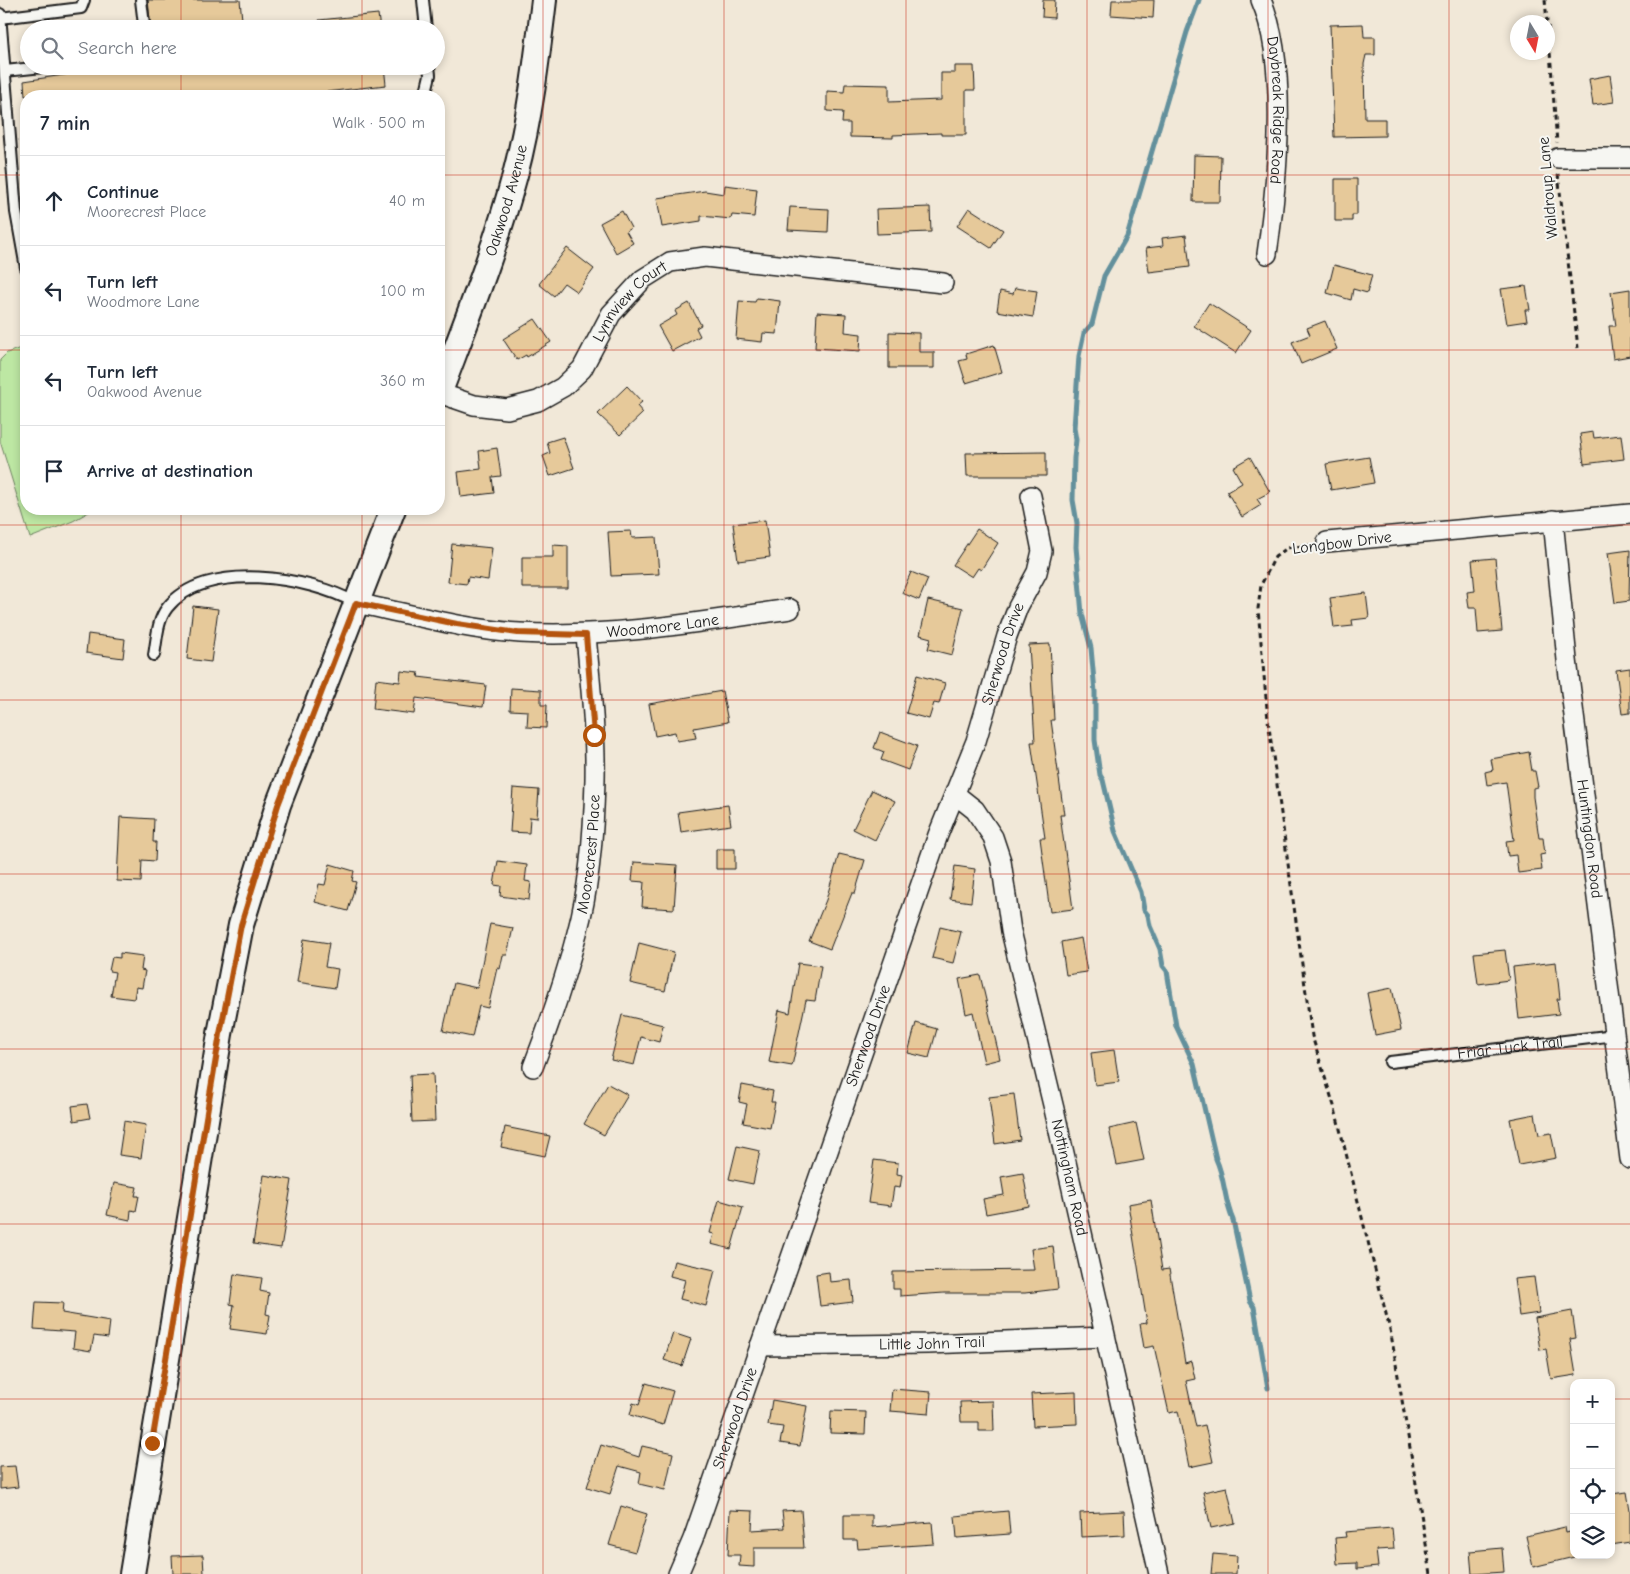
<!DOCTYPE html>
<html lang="en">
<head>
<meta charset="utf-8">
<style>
  body { margin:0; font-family:"Comic Neue",sans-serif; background:#f2f2f3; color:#1f2937 }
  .controls { position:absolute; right:15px; bottom:15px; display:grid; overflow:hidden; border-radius:10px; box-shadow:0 2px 8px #0003 }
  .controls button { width:45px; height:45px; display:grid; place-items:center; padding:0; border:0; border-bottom:1px solid #e0e1e3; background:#fff; color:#1f2937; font:25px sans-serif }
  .compass { position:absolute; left:1510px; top:15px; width:45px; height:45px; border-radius:50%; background:#fff; box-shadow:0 2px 8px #0003; rotate:170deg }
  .stop { position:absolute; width:15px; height:15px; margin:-11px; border:4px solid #b45309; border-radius:50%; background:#fff }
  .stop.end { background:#b45309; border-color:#fff; box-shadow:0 1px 5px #0008 }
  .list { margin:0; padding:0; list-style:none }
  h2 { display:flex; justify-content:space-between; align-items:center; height:65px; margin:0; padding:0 20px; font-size:21px }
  h2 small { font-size:16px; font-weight:400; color:#747a83 }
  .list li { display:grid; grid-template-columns:32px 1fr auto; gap:15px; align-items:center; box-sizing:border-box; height:90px; padding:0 20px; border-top:1px solid #e0e1e3 }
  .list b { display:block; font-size:19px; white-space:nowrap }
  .list p { margin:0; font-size:16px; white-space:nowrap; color:#747a83 }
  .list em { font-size:16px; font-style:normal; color:#747a83 }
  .icon { flex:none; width:28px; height:28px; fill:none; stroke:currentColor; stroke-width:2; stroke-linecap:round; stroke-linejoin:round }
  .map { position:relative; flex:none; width:1630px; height:1574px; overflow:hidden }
  .search { position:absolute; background:#fff; box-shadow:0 2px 8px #0003; left:20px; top:20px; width:425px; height:55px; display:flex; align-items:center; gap:12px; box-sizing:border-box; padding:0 18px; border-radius:28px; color:#747a83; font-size:19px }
  .panel { position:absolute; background:#fff; box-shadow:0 2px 8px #0003; left:20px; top:90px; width:425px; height:425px; border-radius:20px }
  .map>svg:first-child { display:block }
</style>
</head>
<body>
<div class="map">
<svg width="1630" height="1574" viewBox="0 0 1630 1574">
  <rect width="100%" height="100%" fill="#f1e8d8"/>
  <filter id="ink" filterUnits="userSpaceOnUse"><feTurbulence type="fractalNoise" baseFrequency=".02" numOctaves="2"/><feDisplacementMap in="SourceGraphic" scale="10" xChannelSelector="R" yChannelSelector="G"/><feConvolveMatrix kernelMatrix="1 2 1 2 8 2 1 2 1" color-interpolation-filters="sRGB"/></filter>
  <g filter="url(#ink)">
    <path fill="#bde7a3" stroke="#6c8260" d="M26,346V509H94L73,521L30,538L0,441V360L7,353Z"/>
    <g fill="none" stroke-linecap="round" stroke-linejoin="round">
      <path stroke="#63909c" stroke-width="5" d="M1199,0L1187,32L1127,236L1104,276L1092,324L1084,333L1079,356L1074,428L1076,440L1074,458L1073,500L1077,523L1076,547L1082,614L1091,648L1095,692V740L1100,775L1103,780L1115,831L1141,892L1144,910L1148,915L1150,926L1160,949L1163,966L1167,971L1176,1026L1194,1064L1216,1159C1225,1178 1224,1200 1233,1220L1250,1301L1254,1307L1268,1388"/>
    </g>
    <path fill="#e6c99a" stroke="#1c1c1c" d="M148,0H240L243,29H151Z
      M1043,0H1055L1054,18L1042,17Z
      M1112,0H1154L1153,18L1111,15Z
      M378,14L380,29H320L319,20Z
      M1363,24L1364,37H1375V55H1366L1364,64L1365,119H1385V136L1334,137L1330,25Z
      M123,66H384L386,85L291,96H25L24,81Z
      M955,66H974L975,90H966V135H941V133L893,135V138L850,137V123H842L843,112L827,111V91L844,92L845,84L889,85V102L941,100V73H955Z
      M1610,75L1614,102L1593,105L1589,79Z
      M1194,155L1221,156L1220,202H1193Z
      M1335,179H1357V215H1352V221H1335Z
      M725,185L757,189L754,217L732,215L731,219L701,216V221L662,227L657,198L705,191L724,194Z
      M790,207L829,209L828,232L788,230Z
      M930,207L931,232L877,234L876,209Z
      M969,208L1003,230L991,248L957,226Z
      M622,211L631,228L626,231L633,243L616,253L600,223Z
      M1186,235L1190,267L1149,272L1146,248L1163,246L1162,238Z
      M567,248L594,269L577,292L564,283L554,296L539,284Z
      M1334,265L1372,275L1367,293L1353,289L1351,300L1327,293Z
      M1526,286L1530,310H1525L1527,321L1507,324L1501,289Z
      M1015,288L1037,291L1033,317L997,311L1000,291L1013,294Z
      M1630,289V356L1613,359L1609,326H1616L1611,292Z
      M757,298L780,301L777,334L763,333L762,342L736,339L739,301L755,302Z
      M689,303L701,325L696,328L700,336L672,351L658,326L677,315L675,311Z
      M1209,303L1251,330L1236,353L1194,326Z
      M817,312L846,314L845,332L861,334L860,351L815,348Z
      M535,319L551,342L527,357L526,355L517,360L503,339Z
      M1325,321L1337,349L1301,364L1292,342L1310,335L1307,328Z
      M889,332L919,333V352H934V368H889Z
      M994,345L1002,372L966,383L959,361L967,359L966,354Z
      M627,386L642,402L637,406L643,413L620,435L598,414Z
      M1593,432L1594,438L1621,435L1624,459L1584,464L1580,434Z
      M563,437L574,468L550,476L543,456L550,453L547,442Z
      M497,448L501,476L492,477L494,493L461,497L458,472L481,469L479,451Z
      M1046,452V476H967L966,453Z
      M1250,457L1270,492L1257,499L1261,505L1242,517L1227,492L1242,483L1233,467Z
      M1369,457L1374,483L1331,490L1326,464Z
      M765,520L770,557L738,561L733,524Z
      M977,529L998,543L981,570L978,568L972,577L953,565Z
      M631,531L632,538L656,537L659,574L611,576L608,532Z
      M452,544L492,548L488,580L468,577L467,584L448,582Z
      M553,545L568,546V588H522V557H553Z
      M1630,550L1629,601L1615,603L1608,553Z
      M1495,558L1502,631L1478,633L1476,608H1469L1467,592L1475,591L1472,560Z
      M911,572L928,579L919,600L902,593Z
      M1366,593L1369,618L1352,620L1353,626L1334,628L1330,598Z
      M928,600L963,608L952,655L928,649L931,638L920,635Z
      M193,606L218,609L211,662L187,659Z
      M88,634L125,639L123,658L86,653Z
      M1050,644L1054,720H1051L1064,815H1060L1073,909L1050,912L1040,838H1045L1031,742H1035L1029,645Z
      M1630,668V713L1622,714L1616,670Z
      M401,671L419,673L418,677L486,685L483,707L416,698L414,714L373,709L376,679L400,682Z
      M917,675L945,683L939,704L934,703L929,719L906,713Z
      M511,688L541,690V705H547L546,728L527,727L528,711L510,710Z
      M722,691L728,722L694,728L696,738L677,741L675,732L655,736L649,704Z
      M880,732L917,746L908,770L881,760L884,752L874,748Z
      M1529,752L1532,771H1535L1538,787L1533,788V797L1539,838H1543L1545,854L1540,855L1542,870L1518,873L1516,855L1508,856L1506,841L1514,840L1506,782L1487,785L1485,772L1493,770L1491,759Z
      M513,788L539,790L537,818L530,817L529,833L510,832Z
      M872,790L895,801L875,840L853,829Z
      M728,805L731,825L681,832L678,812Z
      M120,817L154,819L153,842H156L155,861L142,860L141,882L117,881Z
      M716,849H735V869H716Z
      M839,854L865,860L855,893H852L830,949L809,941L826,900Z
      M498,861L527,865L525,881L531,882L529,900L500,896L501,886L494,885Z
      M634,862L677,865L674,909L642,907L644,882L632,881Z
      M330,864L354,871L352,881L356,882L348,911L315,902L319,884L325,885Z
      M955,866L975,869L971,902L950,899Z
      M490,924L513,928L507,955H503L500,969L497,968L488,1008L479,1006L472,1037L443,1031L454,983L477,988Z
      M940,927L961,932L953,963L932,958Z
      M1081,938L1087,972L1066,975L1061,942Z
      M304,939L329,943L325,967L338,969L335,988L297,982Z
      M639,943L674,952L665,991L630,983Z
      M1505,950L1509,980L1478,984L1474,953Z
      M120,953L143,956L141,970L145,971L142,988L136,987L134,999L111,996L115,972L109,971L112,957L120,958Z
      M1556,962L1560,999H1557L1559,1014L1519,1019L1513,967Z
      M798,963L821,966L815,1001L806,1000L792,1066L769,1062L779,1010L790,1013Z
      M980,975L1000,1059L984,1063L973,1012L966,1014L959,979Z
      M1392,988L1401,1030L1375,1035L1367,993Z
      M622,1015L663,1025L659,1042L641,1037L634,1065L611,1060Z
      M916,1023L937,1029L929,1058L908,1053Z
      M1114,1050L1119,1082L1095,1085L1091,1053Z
      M433,1074L435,1121L412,1122L410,1075Z
      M608,1084L628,1095L604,1135L584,1124Z
      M742,1085L773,1091L771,1102H775L770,1128L743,1123L747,1104L739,1102Z
      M1014,1094L1020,1140L995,1144L989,1097Z
      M87,1104L90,1118L74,1121L72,1106Z
      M1535,1114L1539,1135L1551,1133L1556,1158L1519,1165L1510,1119Z
      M124,1121L146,1125L141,1158L119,1155Z
      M1136,1123L1144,1160L1117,1165L1109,1129Z
      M505,1127L550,1136L545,1156L501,1147Z
      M737,1146L760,1151L753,1184L729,1179Z
      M874,1160L898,1163L897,1174L902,1175L900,1188L894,1187L891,1206L868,1203Z
      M1023,1173L1029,1206L986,1214L983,1199L1004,1195L1001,1177Z
      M264,1175L292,1180L281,1248L253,1244Z
      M114,1183L137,1187L135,1196H139L136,1211L131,1210L130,1220L107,1215Z
      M719,1200L743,1207L731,1249L711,1244L714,1234L710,1233Z
      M1151,1200L1162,1270L1169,1269L1185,1363L1191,1361L1195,1379L1186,1381L1196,1427L1205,1425L1213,1462L1189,1467L1178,1411L1169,1413L1154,1346L1144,1348L1140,1324L1147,1323L1128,1204Z
      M1053,1246L1058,1289L1025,1293H944L900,1296V1289H893V1272L1034,1270L1031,1249Z
      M674,1261L715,1270L706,1306L680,1299L685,1280L670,1276Z
      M829,1272L830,1282L851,1280L853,1302L820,1306L816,1274Z
      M234,1274L262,1278L260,1291L269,1293L266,1314L270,1315L267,1334L230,1329L234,1305L230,1304Z
      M1534,1277L1539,1313L1519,1316L1514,1279Z
      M36,1302L63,1303L62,1313L110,1321L108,1338L94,1336L91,1351L73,1348L75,1332L34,1329Z
      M1572,1311L1576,1338L1570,1339L1576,1375L1551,1379L1546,1349L1540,1350L1535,1318Z
      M673,1333L691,1339L682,1366L664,1360Z
      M646,1383L673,1391L663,1425L630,1415L633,1403L639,1405Z
      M892,1389L931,1392L929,1414L890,1411Z
      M1076,1392L1077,1424L1033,1426L1031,1394Z
      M772,1400L807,1406L800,1446L780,1443L783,1427L768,1425Z
      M993,1401L994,1431H979V1422H961L960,1402Z
      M831,1411L866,1412L865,1434L830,1433Z
      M601,1445L639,1457L642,1446L673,1453L665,1490L639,1484L641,1472L619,1466L610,1494L587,1487Z
      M15,1466L18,1487L0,1489V1467Z
      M1227,1487L1235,1523L1211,1528L1203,1492Z
      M1627,1492L1630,1510V1542L1611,1545V1494Z
      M621,1506L647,1514L635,1552L609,1545Z
      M730,1510L753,1511L752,1530L784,1528L782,1511L801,1510L804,1548H754V1567L739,1566L740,1555H728Z
      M1008,1511L1010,1534L957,1538L955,1516Z
      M1124,1511L1125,1535L1081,1537L1080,1513Z
      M844,1515H872V1527L932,1522L934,1544L858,1549L857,1540H844Z
      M1565,1527L1566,1533L1574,1531V1557L1533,1567L1526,1536Z
      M1392,1528L1394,1549L1376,1550L1378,1567L1357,1569V1563L1337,1564L1335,1538L1346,1537L1345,1532Z
      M1502,1548L1504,1572L1472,1574L1470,1551Z
      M1213,1554L1237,1556L1236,1574H1211Z
      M203,1555L204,1574H173L172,1556Z"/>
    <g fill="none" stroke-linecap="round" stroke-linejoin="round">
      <defs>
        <g id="service">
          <path d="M141,0L144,25L141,29"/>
          <path d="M423,0L426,29"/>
          <path d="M0,14L16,212L26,268"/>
          <path d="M0,18L81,8L84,0"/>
          <path d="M5,71L52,66"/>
          <path d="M425,96L430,75L429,66"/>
          <path d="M154,655C157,639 157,621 167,608C205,559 310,577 356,603"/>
          <path id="s1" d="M1390,1062L1615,1035"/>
        </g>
        <g id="minor">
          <path id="s2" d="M1261,0C1289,64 1277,185 1267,254"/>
          <path d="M1558,158H1630"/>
          <path id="s3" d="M439,393L474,405L507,409L538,401L563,387L582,369L611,314L643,279L670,262L705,257L943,283"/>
          <path id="s4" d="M1553,520L1567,660L1630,1159"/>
          <path d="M1327,542L1630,514"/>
          <path id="s5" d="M356,603C410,614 465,630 520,633C611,638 700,622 790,609"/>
          <path id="s6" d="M956,795L975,810L993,837L1001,861L1011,931L1054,1109L1159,1574"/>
          <path id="s7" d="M533,1067C550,1023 565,979 577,933C590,886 594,828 595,779C596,731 590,682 586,635"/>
          <path id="s8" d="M760,1346L928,1344L1105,1337"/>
          <path id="s9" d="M678,1574L693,1539L938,835L976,741L1007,636L1018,607L1037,572L1042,551L1031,496"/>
        </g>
        <g id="tertiary">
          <path id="s10" d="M439,394C466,322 495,250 515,175C530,118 537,59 544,0"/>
          <path d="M132,1574L220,1034L241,925L278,805L393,509"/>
        </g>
      </defs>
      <use href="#service" stroke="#1c1c1c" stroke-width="14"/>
      <use href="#minor" stroke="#1c1c1c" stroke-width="22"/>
      <use href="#tertiary" stroke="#1c1c1c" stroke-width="28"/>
      <path stroke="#1c1c1c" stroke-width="3" stroke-dasharray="5 4" stroke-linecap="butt" d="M1545,0L1547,22
        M1548,26L1557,143
        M1558,174L1578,348
        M1311,545L1287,548L1275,557L1261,585L1258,609L1268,720L1312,1036L1335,1109L1391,1334L1431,1574"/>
      <use href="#service" stroke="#f6f6f2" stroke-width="10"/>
      <use href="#minor" stroke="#f6f6f2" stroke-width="19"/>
      <use href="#tertiary" stroke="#f6f6f2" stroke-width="24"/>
    </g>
  </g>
  <g fill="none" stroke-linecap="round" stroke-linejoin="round" filter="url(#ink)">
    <path stroke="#b45309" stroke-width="6" d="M152,1443L220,1034L241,925L278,805L356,603L457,624L518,633L586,635L594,735"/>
  </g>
  <path fill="none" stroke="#c8321e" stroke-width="1" stroke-opacity="0.55" d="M181,0V29M362,0V29M543,0V1574M724,0V1574M906,0V1574M1087,0V1574M1268,0V1574M1449,0V1574M181,66V96M362,66V96M0,175H26M439,175H1630M0,350H26M439,350H1630M181,509V1574M362,509V1574M0,525H1630M0,700H1630M0,874H1630M0,1049H1630M0,1224H1630M0,1399H1574M1611,1399H1630"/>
  <g text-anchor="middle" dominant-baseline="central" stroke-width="4" stroke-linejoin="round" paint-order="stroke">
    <g font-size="16" fill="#1c1c1c" stroke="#f6f6f2">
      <text stroke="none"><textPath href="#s2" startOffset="112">Daybreak Ridge Road</textPath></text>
      <text transform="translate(1548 188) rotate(-95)">Waldroup Lane</text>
      <text stroke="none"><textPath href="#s10" startOffset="205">Oakwood Avenue</textPath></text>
      <text stroke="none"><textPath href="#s3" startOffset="241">Lynnview Court</textPath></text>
      <text transform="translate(1342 543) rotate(-7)">Longbow Drive</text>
      <text stroke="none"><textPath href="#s5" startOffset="310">Woodmore Lane</textPath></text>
      <text stroke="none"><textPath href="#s9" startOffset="976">Sherwood Drive</textPath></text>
      <text stroke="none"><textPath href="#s4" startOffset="321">Huntingdon Road</textPath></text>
      <text stroke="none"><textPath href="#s7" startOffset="221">Moorecrest Place</textPath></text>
      <text stroke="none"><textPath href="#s9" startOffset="571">Sherwood Drive</textPath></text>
      <text stroke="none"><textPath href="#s1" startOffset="121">Friar Tuck Trail</textPath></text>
      <text stroke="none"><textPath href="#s6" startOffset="406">Nottingham Road</textPath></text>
      <text stroke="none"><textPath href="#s8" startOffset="172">Little John Trail</textPath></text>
      <text stroke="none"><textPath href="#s9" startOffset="166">Sherwood Drive</textPath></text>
    </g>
  </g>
</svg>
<div class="controls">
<button>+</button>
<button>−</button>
<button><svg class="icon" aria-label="locate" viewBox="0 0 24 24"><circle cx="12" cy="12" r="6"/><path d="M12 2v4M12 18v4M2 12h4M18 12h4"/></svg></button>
<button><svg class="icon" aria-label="layers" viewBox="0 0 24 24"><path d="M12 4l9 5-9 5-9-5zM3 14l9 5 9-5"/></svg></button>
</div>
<svg class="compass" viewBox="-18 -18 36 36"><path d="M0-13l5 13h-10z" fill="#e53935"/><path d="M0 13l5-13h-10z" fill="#747a83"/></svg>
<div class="stop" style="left:594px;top:735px"></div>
<div class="stop end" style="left:152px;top:1443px"></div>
<div class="search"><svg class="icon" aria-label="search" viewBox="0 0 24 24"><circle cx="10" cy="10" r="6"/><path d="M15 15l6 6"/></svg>Search here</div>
<section class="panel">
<h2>7 min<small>Walk · 500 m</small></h2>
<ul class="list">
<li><svg class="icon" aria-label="ahead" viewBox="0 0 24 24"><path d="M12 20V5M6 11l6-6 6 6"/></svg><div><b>Continue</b><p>Moorecrest Place</p></div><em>40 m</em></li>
<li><svg class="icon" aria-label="left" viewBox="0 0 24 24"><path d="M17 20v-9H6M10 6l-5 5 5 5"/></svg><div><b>Turn left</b><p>Woodmore Lane</p></div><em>100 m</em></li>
<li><svg class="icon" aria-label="left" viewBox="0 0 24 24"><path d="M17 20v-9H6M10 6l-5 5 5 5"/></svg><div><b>Turn left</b><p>Oakwood Avenue</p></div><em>360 m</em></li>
<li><svg class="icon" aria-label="arrive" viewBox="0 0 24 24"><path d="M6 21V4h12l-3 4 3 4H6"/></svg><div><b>Arrive at destination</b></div></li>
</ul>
</section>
</div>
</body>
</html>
